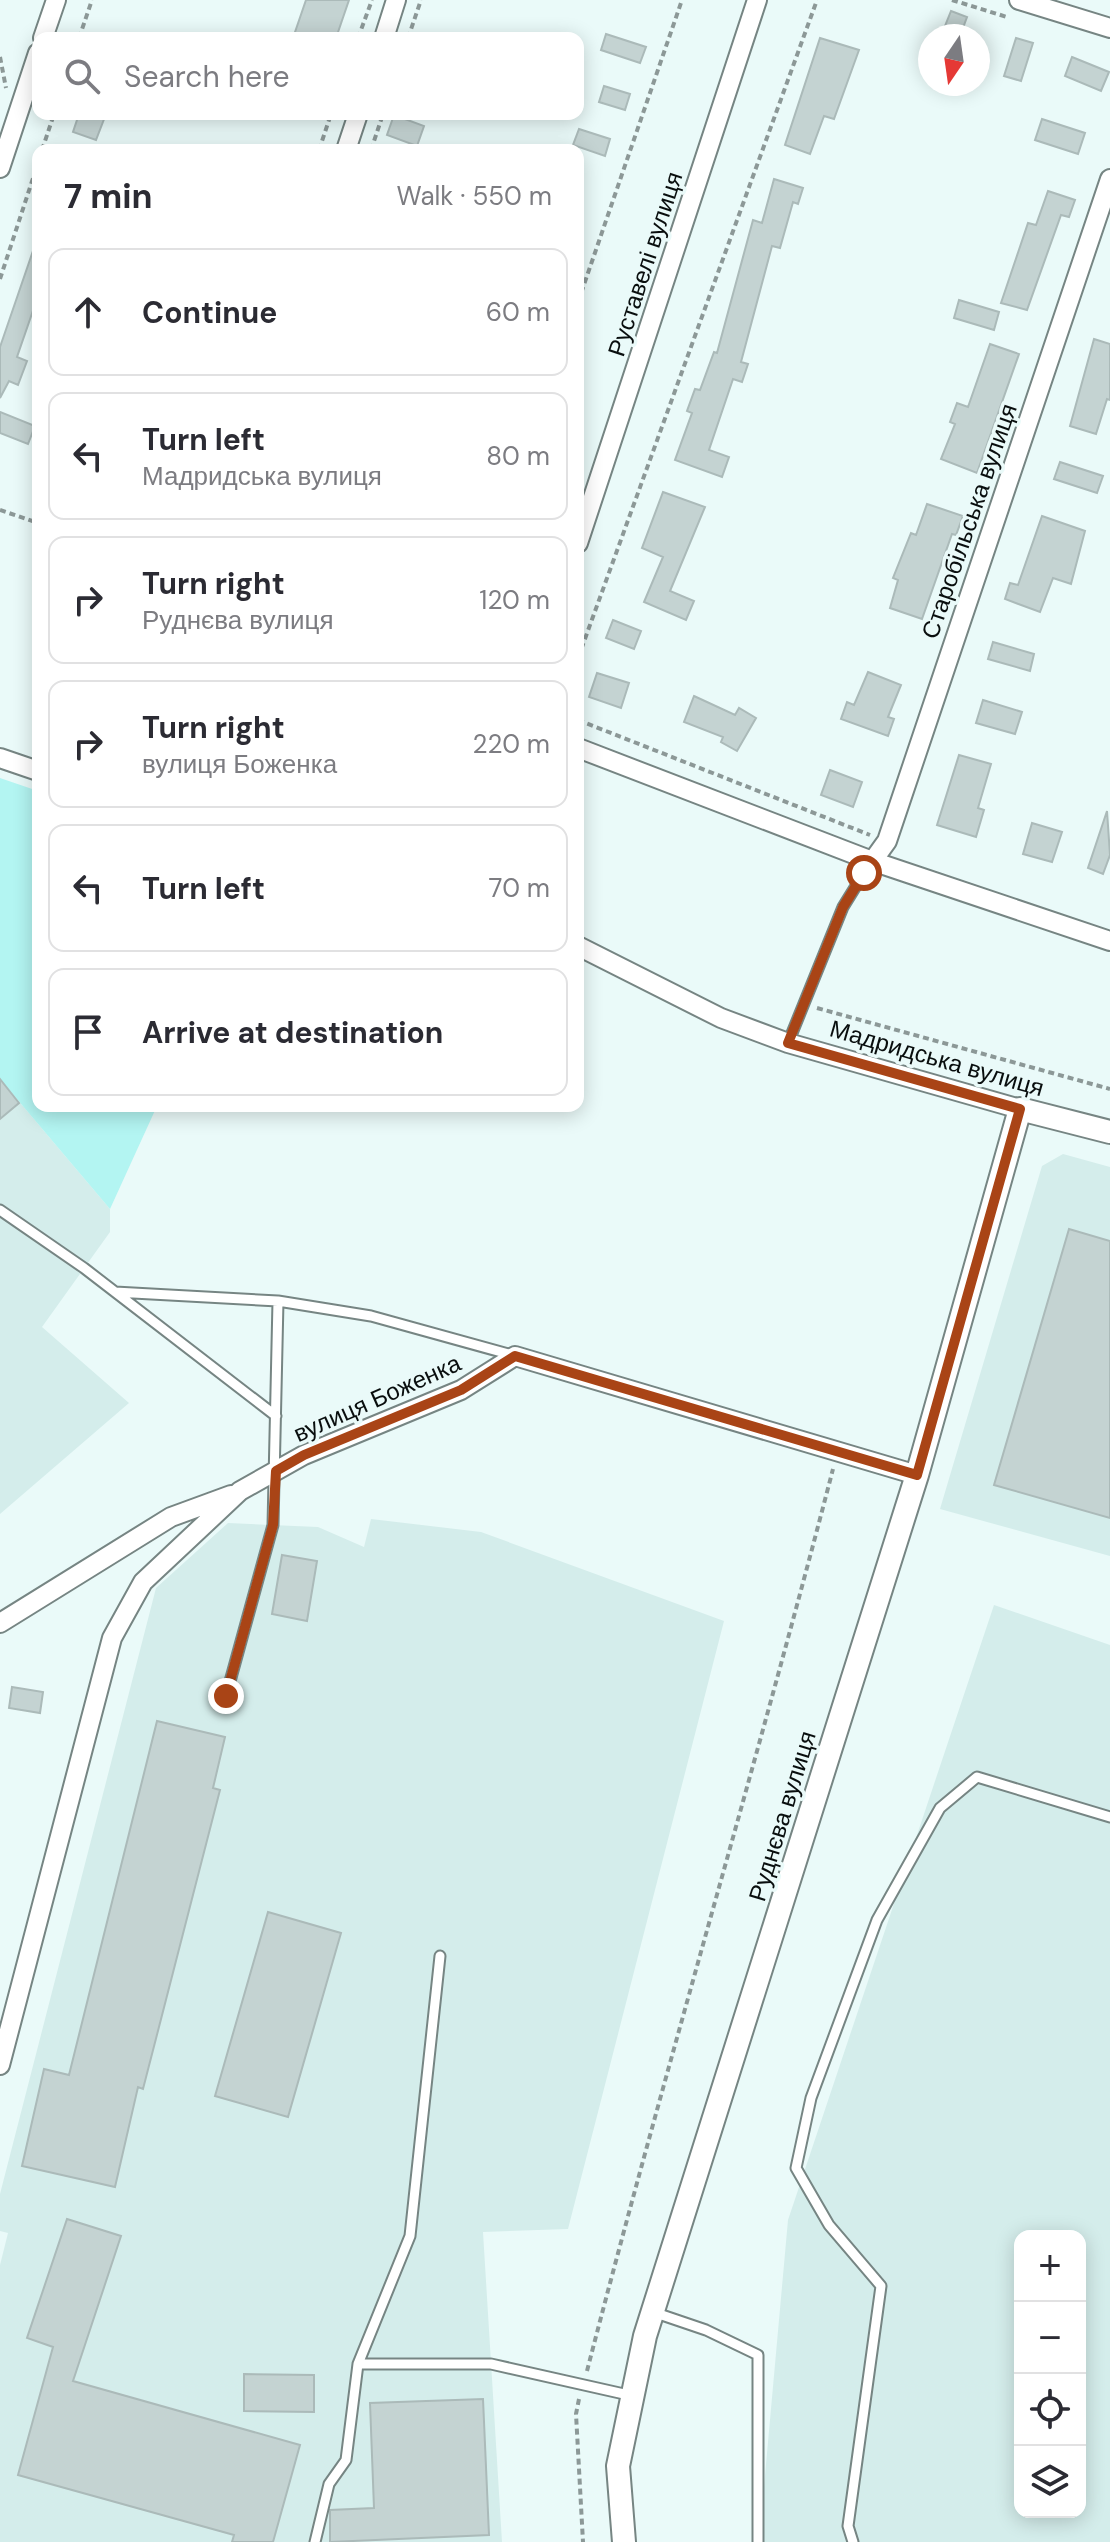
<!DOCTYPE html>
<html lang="en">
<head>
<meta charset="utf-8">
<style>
  body { margin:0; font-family:"DM Sans",sans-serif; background:#f7f7f7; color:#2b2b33 }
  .controls { position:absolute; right:24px; bottom:24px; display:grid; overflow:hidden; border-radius:16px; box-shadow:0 4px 20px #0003 }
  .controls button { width:72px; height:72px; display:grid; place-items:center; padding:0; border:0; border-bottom:2px solid #e1e1e2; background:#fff; color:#2b2b33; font:40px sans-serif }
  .compass { position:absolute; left:918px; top:24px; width:72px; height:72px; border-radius:50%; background:#fff; box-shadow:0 4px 20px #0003; rotate:193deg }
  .stop { position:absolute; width:24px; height:24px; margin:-18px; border:6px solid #a94416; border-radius:50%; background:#fff }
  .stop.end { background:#a94416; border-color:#fff; box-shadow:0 2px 8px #0008 }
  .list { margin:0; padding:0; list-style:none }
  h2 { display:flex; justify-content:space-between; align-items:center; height:104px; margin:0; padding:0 32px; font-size:34px }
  h2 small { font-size:26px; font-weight:400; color:#7c7c81 }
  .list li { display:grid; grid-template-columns:52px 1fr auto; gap:24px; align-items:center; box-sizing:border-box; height:128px; margin:0 16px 16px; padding:0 16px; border:2px solid #e1e1e2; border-radius:16px }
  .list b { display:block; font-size:30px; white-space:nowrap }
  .list p { margin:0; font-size:26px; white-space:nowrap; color:#7c7c81 }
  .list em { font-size:26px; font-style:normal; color:#7c7c81 }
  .icon { flex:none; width:44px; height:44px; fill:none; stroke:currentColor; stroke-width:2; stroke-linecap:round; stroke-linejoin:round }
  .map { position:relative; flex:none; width:1110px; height:2542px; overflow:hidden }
  .search { position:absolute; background:#fff; box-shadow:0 4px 20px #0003; left:32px; top:32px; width:552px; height:88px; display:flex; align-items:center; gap:20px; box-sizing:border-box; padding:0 28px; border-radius:16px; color:#7c7c81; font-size:30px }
  .panel { position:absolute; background:#fff; box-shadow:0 4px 20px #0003; left:32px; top:144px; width:552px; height:968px; border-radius:16px }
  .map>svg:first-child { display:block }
</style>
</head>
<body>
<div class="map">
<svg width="1110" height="2542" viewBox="0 0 1110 2542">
  <rect width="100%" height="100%" fill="#eafaf9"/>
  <path fill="#d4edeb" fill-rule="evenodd" d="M0,1079L110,1209V1232L42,1327L129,1403L0,1514Z
    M1063,1154L1110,1167V1556L940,1509L1042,1166Z
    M371,1519L481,1532L724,1621L568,2229L483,2232L502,2542H0V2265L8,2233L0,2231V2194L156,1588L228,1523L318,1527L364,1547Z
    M994,1605L1110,1645V2542H759L788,2220ZM1020,2236H1080V2512H1020Z"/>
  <path fill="#b3f5f2" d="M0,778L38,791V1106H157L110,1209L0,1079Z"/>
  <path fill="#c4d3d2" stroke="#abbab9" stroke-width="2" d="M306,0H349L336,38H293Z
    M951,11L967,17L960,36H941Z
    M606,34L646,47L640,63L601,50Z
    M820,38L859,50L834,119L824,116L810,154L785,145Z
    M1016,38L1033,43L1021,81L1004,76Z
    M1072,57L1109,72L1101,91L1065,76Z
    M604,86L630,94L625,110L599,102Z
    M79,114H106L96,140L73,132Z
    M394,115L424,126L417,146L387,135Z
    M1042,119L1085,133L1078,154L1035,140Z
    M579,129L610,139L605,156L573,145Z
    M774,179L803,188L798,204L793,202L780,248L772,246L741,362L748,364L742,382L733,379L709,450L729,457L722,477L675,460L692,413L687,411L695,389L700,390L714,352L717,353L753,220L762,223Z
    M1048,191L1075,200L1069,217L1061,215L1027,310L1001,303L1028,223L1036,225Z
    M35,245L38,296L17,357L27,361L18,385L9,381L0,398V347Z
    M959,300L999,312L994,330L954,318Z
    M1094,339L1110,344V400L1107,399L1096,434L1070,426Z
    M990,344L1019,354L977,473L941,459L955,424L950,422L957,403L968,407Z
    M0,412L35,426L28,444L0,433Z
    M1060,462L1103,476L1097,493L1054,479Z
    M663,492L705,507L670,591L694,601L686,620L644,602L663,557L642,548Z
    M927,504L963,516L956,535L952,534L922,619L890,608L898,580L893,578L911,533L916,535Z
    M1042,516L1085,531L1071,584L1053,578L1040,612L1005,599L1010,583L1018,585Z
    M613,620L641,631L634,649L606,638Z
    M993,642L1034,654L1030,671L988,659Z
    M868,672L901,685L888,717L894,719L888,736L841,719L847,702L854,705Z
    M597,673L629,683L621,708L589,697Z
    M694,696L735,715L739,708L756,718L737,751L721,742L723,737L684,722Z
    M983,700L1022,712L1015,734L976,723Z
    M959,755L991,764L978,808L984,810L976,837L937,825Z
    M830,770L862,782L853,807L821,795Z
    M1107,811L1110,855L1103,874L1088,868Z
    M1032,823L1062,832L1052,862L1023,854Z
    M0,1079L19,1103L0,1119Z
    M1069,1229L1110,1241V1518L994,1485Z
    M282,1555L317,1561L307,1621L272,1614Z
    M12,1687L43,1692L40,1713L9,1708Z
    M157,1721L225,1737L213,1788L220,1790L143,2089L138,2087L115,2187L22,2166L44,2069L69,2075Z
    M268,1912L341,1933L288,2117L215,2096Z
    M67,2219L121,2236L73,2381L300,2445L273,2542H232L234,2535L18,2475L53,2347L27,2338Z
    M244,2374L314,2375V2412L244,2411Z
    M483,2399L489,2535L330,2542V2510L374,2508L370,2403Z"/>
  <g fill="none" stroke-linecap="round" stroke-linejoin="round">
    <defs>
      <path id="service" d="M788,1043L843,907L864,873
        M0,1210L84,1268L276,1416
        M115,1292L278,1301L371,1316L512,1355
        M226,1696L273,1525L278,1301
        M653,2312L706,2330L758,2355V2542
        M358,2364H491L633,2396
        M315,2542L329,2484L346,2460L358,2364L410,2236L440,1956
        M853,2542L848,2526L881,2286L829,2225L796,2168L811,2098L877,1920L940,1808L977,1777L1110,1817"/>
      <path id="minor" d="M1019,0L1110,28
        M43,38L56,0
        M384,38L396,0
        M346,150L358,114
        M0,168L38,53
        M578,543L757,0
        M578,748L872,861L1110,941
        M0,758L38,771
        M864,873L887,841L1110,179
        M578,946L721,1018L788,1043L1020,1109
        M0,1623L171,1517L231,1495
        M0,2065L112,1638L143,1582L240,1491L304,1455L461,1390L515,1356L917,1475"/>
      <path id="tertiary" d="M624,2542L618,2466L645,2336L917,1475L1020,1109L1110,1132"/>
    </defs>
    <use href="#service" stroke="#768583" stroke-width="13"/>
    <use href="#minor" stroke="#768583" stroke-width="22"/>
    <use href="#tertiary" stroke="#768583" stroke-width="26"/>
    <path stroke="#8c9897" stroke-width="4" stroke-dasharray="6 4" stroke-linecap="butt" d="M952,0L1007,17
      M79,38L92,0
      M358,38L372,0
      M408,38L421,0
      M0,57L6,88
      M42,150L54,114
      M319,150L331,114
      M371,150L383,114
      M0,279L38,163
      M578,302L682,0
      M0,510L38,523
      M578,658L817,0
      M578,720L870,835
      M817,1008L1110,1089
      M587,2371C665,2069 755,1770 833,1469
      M579,2399L576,2414L583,2542"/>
    <use href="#service" stroke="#fff" stroke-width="9"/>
    <use href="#minor" stroke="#fff" stroke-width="18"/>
    <use href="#tertiary" stroke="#fff" stroke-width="22"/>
  </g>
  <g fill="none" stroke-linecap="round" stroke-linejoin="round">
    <path stroke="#a94416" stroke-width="10" d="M226,1696L273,1525L276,1471L304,1455L461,1390L515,1356L917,1475L1020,1109L788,1043L843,907L864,873"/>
  </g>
  <g text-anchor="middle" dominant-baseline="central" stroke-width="7" stroke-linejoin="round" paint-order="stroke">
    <g font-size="24" fill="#090e0e" stroke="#eafaf9">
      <text transform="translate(645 264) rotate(-72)">Руставелі вулиця</text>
      <text transform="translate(969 521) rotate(-71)">Старобільська вулиця</text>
      <text transform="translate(937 1058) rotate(16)">Мадридська вулиця</text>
      <text transform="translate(377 1398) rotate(-24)">вулиця Боженка</text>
      <text transform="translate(782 1816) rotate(-73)">Руднєва вулиця</text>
    </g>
  </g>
</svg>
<div class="controls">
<button>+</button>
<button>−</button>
<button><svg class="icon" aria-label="locate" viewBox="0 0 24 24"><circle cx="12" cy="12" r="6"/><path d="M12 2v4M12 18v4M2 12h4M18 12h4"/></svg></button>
<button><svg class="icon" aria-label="layers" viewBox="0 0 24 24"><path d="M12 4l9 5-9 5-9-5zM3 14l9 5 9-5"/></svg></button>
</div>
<svg class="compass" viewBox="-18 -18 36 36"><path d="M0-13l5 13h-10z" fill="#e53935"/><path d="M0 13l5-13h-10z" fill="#7c7c81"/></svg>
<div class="stop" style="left:864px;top:873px"></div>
<div class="stop end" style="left:226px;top:1696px"></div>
<div class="search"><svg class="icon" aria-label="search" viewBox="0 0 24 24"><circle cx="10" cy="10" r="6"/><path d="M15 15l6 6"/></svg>Search here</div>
<section class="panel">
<h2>7 min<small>Walk · 550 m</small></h2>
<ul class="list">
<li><svg class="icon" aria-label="ahead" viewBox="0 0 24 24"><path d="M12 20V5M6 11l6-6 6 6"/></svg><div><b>Continue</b></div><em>60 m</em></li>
<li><svg class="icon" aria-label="left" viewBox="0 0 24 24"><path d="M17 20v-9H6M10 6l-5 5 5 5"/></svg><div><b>Turn left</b><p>Мадридська вулиця</p></div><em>80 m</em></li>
<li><svg class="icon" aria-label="right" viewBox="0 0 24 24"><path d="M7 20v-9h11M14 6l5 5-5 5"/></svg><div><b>Turn right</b><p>Руднєва вулиця</p></div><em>120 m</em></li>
<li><svg class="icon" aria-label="right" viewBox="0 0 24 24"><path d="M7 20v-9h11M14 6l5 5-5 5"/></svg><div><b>Turn right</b><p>вулиця Боженка</p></div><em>220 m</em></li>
<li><svg class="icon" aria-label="left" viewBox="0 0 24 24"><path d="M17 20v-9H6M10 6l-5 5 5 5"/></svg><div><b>Turn left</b></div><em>70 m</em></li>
<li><svg class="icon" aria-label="arrive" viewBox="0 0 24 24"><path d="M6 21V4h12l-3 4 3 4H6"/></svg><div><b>Arrive at destination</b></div></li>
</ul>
</section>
</div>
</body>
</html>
